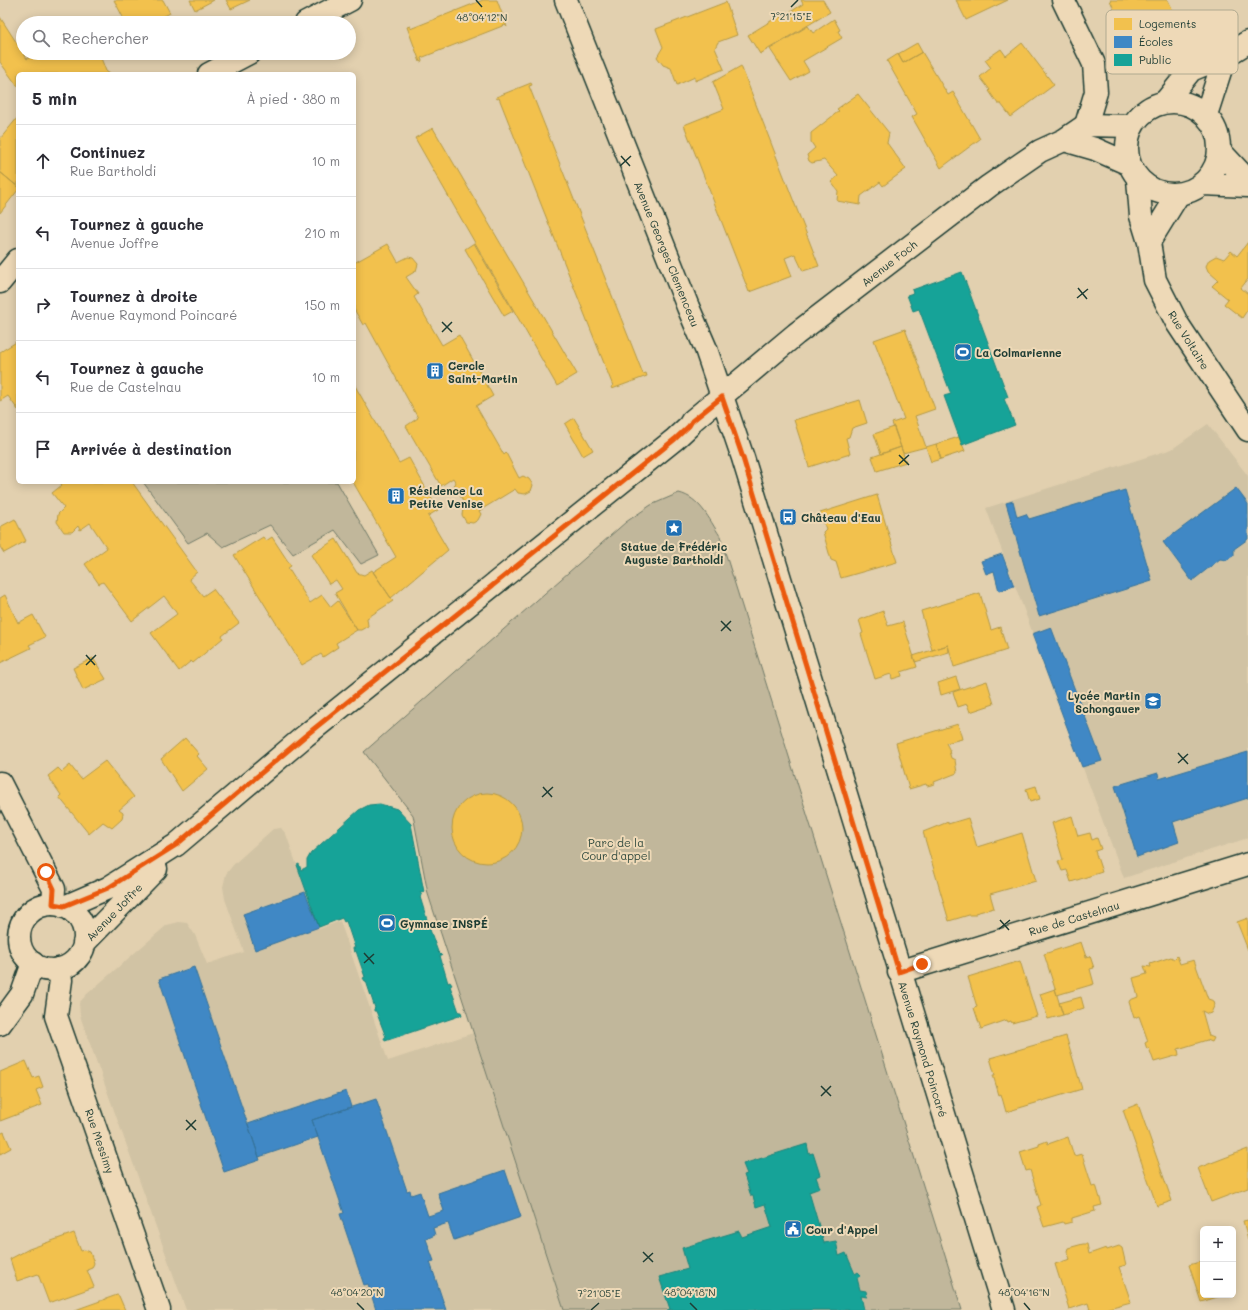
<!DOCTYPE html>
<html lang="fr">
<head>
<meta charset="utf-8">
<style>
  body { margin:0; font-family:Mali,sans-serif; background:#f7f7f7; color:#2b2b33 }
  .controls { position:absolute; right:12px; bottom:12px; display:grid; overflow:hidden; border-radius:6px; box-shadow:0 2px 10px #0003 }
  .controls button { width:36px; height:36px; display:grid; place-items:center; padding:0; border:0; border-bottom:1px solid #e1e1e2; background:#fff; color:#2b2b33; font:20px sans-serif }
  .stop { position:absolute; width:12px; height:12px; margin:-9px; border:3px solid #ea580c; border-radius:50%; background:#fff }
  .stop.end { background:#ea580c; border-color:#fff; box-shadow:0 1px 4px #0008 }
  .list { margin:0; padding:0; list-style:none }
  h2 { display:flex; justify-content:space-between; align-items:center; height:52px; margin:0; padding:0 16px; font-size:17px }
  h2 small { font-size:13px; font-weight:400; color:#7c7c81 }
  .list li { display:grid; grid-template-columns:26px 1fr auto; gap:12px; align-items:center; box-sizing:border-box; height:72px; padding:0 16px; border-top:1px solid #e1e1e2 }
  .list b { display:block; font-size:15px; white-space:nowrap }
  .list p { margin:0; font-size:13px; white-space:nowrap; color:#7c7c81 }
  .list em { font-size:13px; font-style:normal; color:#7c7c81 }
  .icon { flex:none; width:22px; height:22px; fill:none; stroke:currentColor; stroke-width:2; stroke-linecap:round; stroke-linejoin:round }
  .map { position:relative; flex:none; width:1248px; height:1310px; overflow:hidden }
  .search { position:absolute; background:#fff; box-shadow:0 2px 10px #0003; left:16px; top:16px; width:340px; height:44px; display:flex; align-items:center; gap:10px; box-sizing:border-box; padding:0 14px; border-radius:22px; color:#7c7c81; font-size:15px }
  .panel { position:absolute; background:#fff; box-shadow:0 2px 10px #0003; left:16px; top:72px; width:340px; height:412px; border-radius:6px }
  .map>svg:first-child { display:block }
</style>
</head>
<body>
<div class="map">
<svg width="1248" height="1310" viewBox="0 0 1248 1310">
  <rect width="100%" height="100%" fill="#e2d0af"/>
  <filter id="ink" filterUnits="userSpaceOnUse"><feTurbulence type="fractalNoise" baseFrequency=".025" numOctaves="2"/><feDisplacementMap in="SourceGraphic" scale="8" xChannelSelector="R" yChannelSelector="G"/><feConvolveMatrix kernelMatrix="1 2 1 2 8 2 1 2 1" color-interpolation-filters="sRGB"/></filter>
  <g filter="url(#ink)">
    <path fill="#d1c3a4" d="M1208,424L1248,476V838L1124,878L986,508L1172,449Z
      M281,828L286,834L319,929L340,921L388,1061L473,1033L564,1310H186L80,1016L79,1003L87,994L167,925L179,922L187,923L195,935L207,964L244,952L225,899L223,887L226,874L234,864L273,829Z"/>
    <path fill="#c1b79b" stroke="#707a68" d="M143,482H337L379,555L361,564L335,530L293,554L270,525L223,547L207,533L188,543Z
      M679,493C700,498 709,519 720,536L962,1310H564L428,894L413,815L364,752L626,522L651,505Z"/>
    <path fill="#f2c14e" stroke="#b39946" d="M114,0H163L170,13L151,23H126Z
      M190,0H214L195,10Z
      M226,0H250L231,9Z
      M483,0H497L507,27L505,25L421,58L422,61L420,62L407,27L410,26V29Z
      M801,0H823L830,12L760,54L748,35L779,16L781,18L803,4Z
      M956,0H1008L966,20Z
      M1110,0H1168L1176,17L1160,23L1161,25L1158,31L1153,34L1148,35L1142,31L1126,38Z
      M726,2L737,35L718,42L715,48L724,69L695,81V77L677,85L671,68L663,65L657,57L663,47L656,29Z
      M0,17L27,59L37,53H99L106,71L110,74H18V87L0,62Z
      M834,19L840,30L838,31L842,38L803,61L809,71L791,81L770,49L808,26L813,33Z
      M917,43L922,52L903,63L898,54Z
      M1022,43L1054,85L1011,117L1001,104H998L989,91L990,90L980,77L991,68L985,60L1001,49L1006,56Z
      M922,52L948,95L953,92L980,139L941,168L912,117L917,114L887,61L898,54L903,63Z
      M741,66L819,266L803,271L795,254L785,258L792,276L749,292L684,125L724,109L713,82Z
      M531,83L532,85L529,86L636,356L643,374L646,373L647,376L612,389L611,387L613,386L499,98L497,99L496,97Z
      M858,94L889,133L887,143L906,169L883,186L880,182L861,196L860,205L837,201L838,191L831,182L838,176L824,160L812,163L809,161L807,155L815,148L811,142V133L839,111L837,109Z
      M18,117V187L0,172V139Z
      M433,128L577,374L557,386L415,138Z
      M0,172L18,187V190L0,213Z
      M1248,242V279L1241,288L1248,294V309L1242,318L1224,304L1228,299L1212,286L1218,280L1208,271L1206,266L1209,260L1216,256L1224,259L1231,251L1237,256Z
      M474,243L513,311L504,316L465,249Z
      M388,244L398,262L408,257L413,258L418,264L416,271L406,277L418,294L414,297L442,345L459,335L493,396L476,406L504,455L506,453L519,478L523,476L529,479L533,485L531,491L525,494L518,493L515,489L479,511L481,514L478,520L473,523L466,522L462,515L463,509L467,508L454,485L456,483L453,478L441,486L406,426L418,418L366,323L363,325L354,309V263Z
      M905,329L935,409L915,416L926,447L903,453L892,423L904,419L874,340Z
      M18,341V410L8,396L0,401V352Z
      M354,384L399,463L409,458L438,510L428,516L448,550L391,598L373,572L396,557L353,482Z
      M860,400L867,423L852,428L849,437L846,438L850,454L809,467L794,420Z
      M574,418L593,450L583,456L565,424Z
      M894,427L901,447L881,454L874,434Z
      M959,437L965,451L941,459L936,444Z
      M936,444L941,459L931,462L926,447Z
      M901,447L906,462L877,471L872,457Z
      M59,482H132L197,572L189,579L203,596L213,589L239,623L222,636L223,638L193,663L191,661L179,671L151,633L177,614L173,608L164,596L132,621L103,582L99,584L85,564L107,548L90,523L80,530L78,526L72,532H64L57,522L58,514L64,508L52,493L62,485Z
      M877,495L897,562L841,578L836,562L831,560L823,532L826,529L820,513Z
      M15,519L26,541L4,553L0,547V527Z
      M263,537L266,541L272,537L291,566L288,568L310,603L322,595L331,607L338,601L357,630L336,643L338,647L323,657L321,654L302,665L234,555Z
      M336,539L357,573L364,575L372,570L393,601L367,618L368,626L361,630H357L335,593L342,589L336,580L329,584L311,555Z
      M980,593L991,630L1000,627L1007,650L954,667L948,645L932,650L921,611Z
      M5,595L18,623L33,615L45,637L29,645L31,648L0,663V598Z
      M883,611L888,626L903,622L917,667L901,672L902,676L892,679L891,674L875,679L861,634L863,633L859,620Z
      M948,645L949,652L915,662L913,656Z
      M93,658L106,679L83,690L73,668Z
      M956,677L960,689L941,695L938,683Z
      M987,681L994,704L970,712L967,704L958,707L953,692Z
      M958,724L962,739L946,743L950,751H949L951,758L955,760L957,773L934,782L935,784L927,786L926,784L909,789L896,743Z
      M185,738L199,754L197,756L208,769L182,791L161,759Z
      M105,761L134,797L119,810L123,813L122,819L112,828L103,822L89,834L59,797L61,795L48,776L58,768L62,772L70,765L81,779Z
      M1036,786L1040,799L1030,802L1026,789Z
      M452 828a35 35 0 1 1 70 0a35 35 0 1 1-70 0Z
      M1072,816L1078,836L1090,833L1092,840L1097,838L1101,849L1095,851L1102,872L1071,882L1067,870L1062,871L1058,861L1063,860L1052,823Z
      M968,818L977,847L1022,833L1036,881L990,894L994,908L975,913V915H969L949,921L923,832L948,822V824Z
      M1248,918V950L1237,922Z
      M1081,942L1086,957L1090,956L1094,968L1090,969L1094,984L1057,995L1044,954Z
      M1177,956L1180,964L1194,960L1208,999L1214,1001L1215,1004L1211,1013L1208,1014L1202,1011L1209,1036L1214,1038L1212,1042L1207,1040L1178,1049L1179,1055L1154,1062L1149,1048L1147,1049L1145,1043L1148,1041L1139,1016L1134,1018L1129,1002L1130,1000L1138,997L1133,978L1147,974L1144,966L1151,967L1150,964L1171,957L1174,959Z
      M1020,961L1037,1016L1012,1023L1011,1021L1008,1022L1007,1020L981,1029L974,1008L977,1007L968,977Z
      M1055,989L1063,1015L1048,1019L1040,994Z
      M1081,997L1084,1008L1063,1015L1059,1003Z
      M1066,1036L1082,1089L1006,1112L1001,1094L999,1095L993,1075H995L990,1058Z
      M26,1061L33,1078L39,1076L43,1087L36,1090L42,1105L0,1121V1072Z
      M1138,1104L1172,1201L1157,1206L1123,1110Z
      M4,1132L11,1148L0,1154V1134Z
      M1068,1137L1074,1156L1082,1154L1092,1186L1096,1185L1102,1205L1094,1207L1095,1211L1072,1218V1222L1064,1224L1063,1222L1044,1227L1037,1207L1041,1205L1030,1170L1026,1171L1020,1152L1039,1146V1144L1047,1141L1048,1144Z
      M1248,1149V1188L1211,1202L1198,1168Z
      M1248,1220V1239L1243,1221Z
      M74,1233L81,1251L85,1250L90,1252L94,1263L92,1268L87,1270L94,1287L49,1303L38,1274L17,1281L10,1259L29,1249Z
      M1083,1244H1087L1089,1254L1106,1248L1107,1250L1119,1246L1122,1248L1126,1265L1119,1267L1131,1302L1101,1310H1090L1088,1303L1069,1309L1055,1264L1070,1259L1067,1251L1068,1248Z
      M1203,1261V1295H1224L1201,1302L1189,1265Z
      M117,1295L119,1296L125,1310H75Z"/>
    <path fill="#3f88c5" stroke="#35729a" d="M1236,488L1248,504V539L1234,549V555L1227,560L1220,559L1192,581L1163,542Z
      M1125,490L1152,581L1039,616L1006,503L1013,501L1017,517L1026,514L1029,519Z
      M1002,554L1014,586L999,591L994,571L986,574L981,561Z
      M1051,627L1102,761L1082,767L1032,634Z
      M1248,752V798L1173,822L1179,842L1137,857L1115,786L1158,773L1159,779Z
      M305,892L319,927L255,950L243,914Z
      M194,967L260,1160L224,1172L159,979Z
      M346,1091L351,1107L312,1120L318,1137L259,1157L248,1124Z
      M376,1099L407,1191L410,1190L411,1195L420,1192L428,1216L444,1211L438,1193L505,1170L521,1217L454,1240L448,1223L433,1228L435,1235L426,1239L434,1261L430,1262L446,1310H376L368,1284L364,1285L340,1214L344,1213L312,1120Z"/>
    <path fill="#17a398" stroke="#19847a" d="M962,272L1008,397L1004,399L1015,425L962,445L944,396L951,394L919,309L913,311L907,295L913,293L912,290Z
      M380,804L397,809L411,824L424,892H420L422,896L420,897L428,923L430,922L431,926L429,927L438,952L442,956H440L448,983L450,982L452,985L450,986L459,1012H461L462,1015L385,1041L384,1038L386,1037L376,1011H374V1009L375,1008L366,981H365L363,978L365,977L356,951L354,952L353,948H355L346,921L344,922L342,918L319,927L297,865L299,864L301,870L307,867V860L311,853L359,810L369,805Z
      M807,1144L809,1154L813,1153L820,1175L816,1177L820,1188L809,1192L824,1243L836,1241L839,1256L846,1253L855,1274L858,1272L861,1275L857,1278L860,1290L866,1291L867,1297L861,1296L864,1310H667L670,1309L659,1277L688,1269L682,1248L739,1231L742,1237L772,1227L765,1204L756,1207L753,1196H751L744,1175L747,1174L743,1164Z"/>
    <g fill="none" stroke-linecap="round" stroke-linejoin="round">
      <defs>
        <path id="minor" d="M1063,0L1094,64L1096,92L1086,125
          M306,23L350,0
          M209,74L249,53
          M1165,102L1191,70L1225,56L1248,42
          M1206,115L1225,56
          M1138,179L1141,216L1149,242L1155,280L1177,323L1248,430
          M1149,242L1178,195
          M0,282L18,260
          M0,783L54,889L53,904
          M58,969L61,980L56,1016L159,1310
          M899,972L1248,864
          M0,1024L22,994L33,963"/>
        <path id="tertiary" d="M566,0L688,307L706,349L743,458L1004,1310
          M1127 148a46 46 0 1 1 92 0a46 46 0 1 1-92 0Z
          M1064,140L1095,149L1129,164
          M1220,151L1248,181
          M1203,184L1248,186
          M19 937a33 33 0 1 1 66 0a33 33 0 1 1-66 0Z
          M64,907L108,888L176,845L305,736L675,439L689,426L692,421L796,334L989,186L1040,151L1064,140L1086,125L1131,126
          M84,943L156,869"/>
      </defs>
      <use href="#minor" stroke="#1f3d34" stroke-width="25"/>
      <use href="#tertiary" stroke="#1f3d34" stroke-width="25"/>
      <use href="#minor" stroke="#eed9b7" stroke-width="22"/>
      <use href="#tertiary" stroke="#eed9b7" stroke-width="22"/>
    </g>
  </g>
  <g fill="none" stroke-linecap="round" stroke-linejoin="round" filter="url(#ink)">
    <path stroke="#ea580c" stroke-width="5" d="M46,872L54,889L53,904L64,906L108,888L176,845L305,736L675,439L689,426L692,421L722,397L743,458L899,972L922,964"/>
  </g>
  <path fill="none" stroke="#1f3d34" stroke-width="1.5" d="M476,0L482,7M791,7L798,0M621,156L630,166M620,166L631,156M1078,288L1087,299M1077,298L1088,289M442,322L452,332M442,332L452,322M899,455L909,465M899,464L909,455M721,621L731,631M721,631L731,621M86,655L95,665M86,665L96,655M1178,753L1188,764M1178,763L1188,754M543,787L552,797M542,797L553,787M1000,920L1009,930M999,929L1010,920M364,953L374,964M364,963L374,954M821,1086L831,1096M821,1096L831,1086M186,1120L196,1130M186,1130L196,1120M643,1252L653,1262M643,1262L653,1253M357,1303L364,1310M690,1303L697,1310M1024,1303L1030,1310M591,1310L599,1303"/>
  <defs>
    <symbol id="stadium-square" viewBox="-11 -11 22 22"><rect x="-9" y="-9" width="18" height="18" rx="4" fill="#1f6fb2" stroke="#eed9b7"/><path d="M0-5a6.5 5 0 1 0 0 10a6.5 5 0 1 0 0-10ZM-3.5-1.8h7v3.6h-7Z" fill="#fff"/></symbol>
    <symbol id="building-square" viewBox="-11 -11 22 22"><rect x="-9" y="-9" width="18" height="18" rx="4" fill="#1f6fb2" stroke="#eed9b7"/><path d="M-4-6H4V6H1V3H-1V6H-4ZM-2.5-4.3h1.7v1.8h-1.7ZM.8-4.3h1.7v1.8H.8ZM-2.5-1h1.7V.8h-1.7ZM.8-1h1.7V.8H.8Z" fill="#fff"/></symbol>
    <symbol id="bus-square" viewBox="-11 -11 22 22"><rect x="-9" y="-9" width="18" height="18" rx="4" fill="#1f6fb2" stroke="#eed9b7"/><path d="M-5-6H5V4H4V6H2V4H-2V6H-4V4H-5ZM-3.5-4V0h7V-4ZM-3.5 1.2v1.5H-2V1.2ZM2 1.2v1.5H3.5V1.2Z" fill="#fff"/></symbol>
    <symbol id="sight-square" viewBox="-11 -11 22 22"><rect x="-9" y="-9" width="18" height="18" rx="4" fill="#1f6fb2" stroke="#eed9b7"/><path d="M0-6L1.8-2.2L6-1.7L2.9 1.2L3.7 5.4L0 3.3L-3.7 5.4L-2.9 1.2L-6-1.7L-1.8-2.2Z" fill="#fff"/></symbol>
    <symbol id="school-square" viewBox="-11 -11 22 22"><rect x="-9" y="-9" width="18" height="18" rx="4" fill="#1f6fb2" stroke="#eed9b7"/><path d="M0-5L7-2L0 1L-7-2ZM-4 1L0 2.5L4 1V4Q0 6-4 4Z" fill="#fff"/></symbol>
    <symbol id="civic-square" viewBox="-11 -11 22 22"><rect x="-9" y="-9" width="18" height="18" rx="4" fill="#1f6fb2" stroke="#eed9b7"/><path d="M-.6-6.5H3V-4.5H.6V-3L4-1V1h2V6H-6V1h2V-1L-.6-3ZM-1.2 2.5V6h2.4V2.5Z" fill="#fff"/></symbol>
  </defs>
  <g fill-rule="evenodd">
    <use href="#stadium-square" x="953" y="342" width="20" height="20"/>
    <use href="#building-square" x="425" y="361" width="20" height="20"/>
    <use href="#building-square" x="386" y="486" width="20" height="20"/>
    <use href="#bus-square" x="778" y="507" width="20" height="20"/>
    <use href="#sight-square" x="664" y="518" width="20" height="20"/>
    <use href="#school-square" x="1143" y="691" width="20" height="20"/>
    <use href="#stadium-square" x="377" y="913" width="20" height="20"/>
    <use href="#civic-square" x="783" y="1219" width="20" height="20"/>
  </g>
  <g text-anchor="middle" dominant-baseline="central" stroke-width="4" stroke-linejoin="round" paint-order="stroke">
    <g font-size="11" fill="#1f3d34" stroke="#eed9b7">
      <text transform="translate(667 254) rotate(68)">Avenue Georges Clemenceau</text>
      <text transform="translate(889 263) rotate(-38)">Avenue Foch</text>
      <text transform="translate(1189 340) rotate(58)">Rue Voltaire</text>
      <text transform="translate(114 912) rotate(-46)">Avenue Joffre</text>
      <text transform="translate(1074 918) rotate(-17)">Rue de Castelnau</text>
      <text transform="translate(923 1049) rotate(73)">Avenue Raymond Poincaré</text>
      <text transform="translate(100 1141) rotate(71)">Rue Messimy</text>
    </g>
    <g font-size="11" font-weight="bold" fill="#1f3d34" stroke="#eed9b7" text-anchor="start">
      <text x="976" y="352">La Colmarienne</text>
      <text x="448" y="365">Cercle<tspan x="448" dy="13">Saint-Martin</tspan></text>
      <text x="409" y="490">Résidence La<tspan x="409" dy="13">Petite Venise</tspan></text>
      <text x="801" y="517">Château d'Eau</text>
      <text x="674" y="546" text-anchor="middle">Statue de Frédéric<tspan x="674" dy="13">Auguste Bartholdi</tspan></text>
      <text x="1140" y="695" text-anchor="end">Lycée Martin<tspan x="1140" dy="13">Schongauer</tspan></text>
      <text x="400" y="923">Gymnase INSPÉ</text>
      <text x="806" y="1229">Cour d'Appel</text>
    </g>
    <g font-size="11" fill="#2f493e" stroke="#eed9b7">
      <text x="616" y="842">Parc de la<tspan x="616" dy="13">Cour d'appel</tspan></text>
    </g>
  </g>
  <rect x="1106" y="10" width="132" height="64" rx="6" fill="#eed9b7" stroke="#b0aa90" stroke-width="1"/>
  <rect x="1114" y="18" width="18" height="12" fill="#f2c14e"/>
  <rect x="1114" y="36" width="18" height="12" fill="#3f88c5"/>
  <rect x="1114" y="54" width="18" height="12" fill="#17a398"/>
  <g font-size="11" fill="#1f3d34">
    <text x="1139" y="28">Logements</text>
    <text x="1139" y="46">Écoles</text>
    <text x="1139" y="64">Public</text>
  </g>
  <g font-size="10" text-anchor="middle" fill="#1f3d34" stroke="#eed9b7" stroke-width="4" stroke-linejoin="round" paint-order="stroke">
    <text x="791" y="20">7°21'15"E</text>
    <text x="482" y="21">48°04'12"N</text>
    <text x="357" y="1296">48°04'20"N</text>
    <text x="690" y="1296">48°04'18"N</text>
    <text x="1024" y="1296">48°04'16"N</text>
    <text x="599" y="1297">7°21'05"E</text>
  </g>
</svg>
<div class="controls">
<button>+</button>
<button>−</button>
</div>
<div class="stop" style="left:46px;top:872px"></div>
<div class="stop end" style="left:922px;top:964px"></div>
<div class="search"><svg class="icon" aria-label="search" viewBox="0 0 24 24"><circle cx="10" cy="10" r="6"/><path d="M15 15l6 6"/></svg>Rechercher</div>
<section class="panel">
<h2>5 min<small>À pied · 380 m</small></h2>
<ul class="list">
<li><svg class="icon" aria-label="ahead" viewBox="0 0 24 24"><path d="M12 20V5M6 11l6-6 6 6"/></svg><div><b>Continuez</b><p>Rue Bartholdi</p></div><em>10 m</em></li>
<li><svg class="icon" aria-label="left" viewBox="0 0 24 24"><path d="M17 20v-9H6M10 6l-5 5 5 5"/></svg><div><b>Tournez à gauche</b><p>Avenue Joffre</p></div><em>210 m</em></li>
<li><svg class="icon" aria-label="right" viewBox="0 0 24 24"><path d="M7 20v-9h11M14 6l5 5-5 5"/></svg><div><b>Tournez à droite</b><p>Avenue Raymond Poincaré</p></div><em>150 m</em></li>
<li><svg class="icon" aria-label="left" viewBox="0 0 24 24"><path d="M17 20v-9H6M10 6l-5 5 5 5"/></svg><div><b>Tournez à gauche</b><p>Rue de Castelnau</p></div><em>10 m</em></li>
<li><svg class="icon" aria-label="arrive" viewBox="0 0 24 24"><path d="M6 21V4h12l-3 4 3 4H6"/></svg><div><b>Arrivée à destination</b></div></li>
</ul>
</section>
</div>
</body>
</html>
